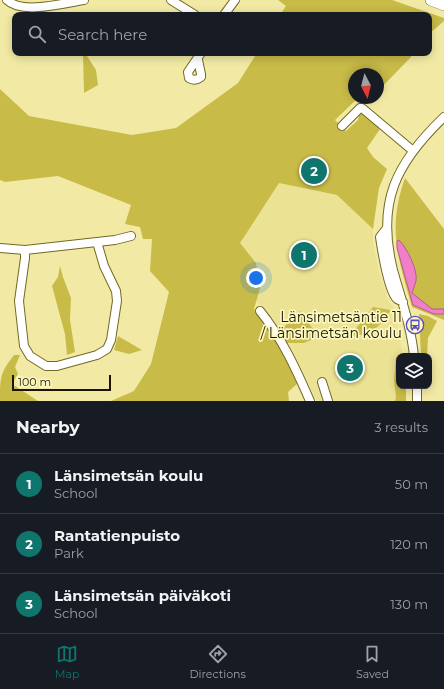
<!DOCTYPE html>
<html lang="en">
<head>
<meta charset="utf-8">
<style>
  body { margin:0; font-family:Montserrat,sans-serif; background:#20242c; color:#f1f3f6 }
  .controls { position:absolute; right:12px; bottom:12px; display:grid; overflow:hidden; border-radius:8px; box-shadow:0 2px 10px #0003 }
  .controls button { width:36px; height:36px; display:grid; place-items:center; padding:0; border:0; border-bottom:1px solid #363941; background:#171b24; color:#f1f3f6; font:20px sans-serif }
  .compass { position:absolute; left:348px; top:68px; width:36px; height:36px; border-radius:50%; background:#171b24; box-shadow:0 2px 10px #0003; rotate:173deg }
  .scale { position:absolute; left:12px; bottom:10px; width:99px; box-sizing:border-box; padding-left:4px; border:2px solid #191500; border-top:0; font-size:11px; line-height:14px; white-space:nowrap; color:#191500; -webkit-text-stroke:3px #fdf7c0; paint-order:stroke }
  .you { position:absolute; left:256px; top:278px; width:14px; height:14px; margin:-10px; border:3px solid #fff; border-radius:50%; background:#1a73e8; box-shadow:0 0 0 6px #1a73e833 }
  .badge { display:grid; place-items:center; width:26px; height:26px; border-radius:50%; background:#0f766e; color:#fff; font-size:13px; font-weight:700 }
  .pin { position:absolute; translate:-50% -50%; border:2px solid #fff; box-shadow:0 1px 4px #0006 }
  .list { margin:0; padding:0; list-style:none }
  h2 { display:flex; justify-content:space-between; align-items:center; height:52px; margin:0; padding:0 16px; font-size:17px }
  h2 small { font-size:13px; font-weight:400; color:#9ea1a6 }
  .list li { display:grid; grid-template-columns:26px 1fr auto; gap:12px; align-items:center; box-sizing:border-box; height:60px; padding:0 16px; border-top:1px solid #363941 }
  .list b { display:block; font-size:15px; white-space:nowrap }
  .list p { margin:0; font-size:13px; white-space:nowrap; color:#9ea1a6 }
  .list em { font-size:13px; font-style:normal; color:#9ea1a6 }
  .icon { flex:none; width:22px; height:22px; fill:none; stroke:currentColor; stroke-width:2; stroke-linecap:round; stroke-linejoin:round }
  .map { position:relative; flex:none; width:444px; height:401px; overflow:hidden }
  .search { position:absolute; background:#171b24; box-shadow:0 2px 10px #0003; left:12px; right:12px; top:12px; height:44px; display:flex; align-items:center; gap:10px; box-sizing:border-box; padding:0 14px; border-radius:8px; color:#9ea1a6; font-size:15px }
  .sheet { height:232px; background:#171b24 }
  nav { display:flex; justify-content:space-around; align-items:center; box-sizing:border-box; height:56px; border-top:1px solid #363941; background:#171b24; font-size:11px; color:#9ea1a6 }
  nav a { display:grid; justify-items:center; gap:2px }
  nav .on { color:#0f766e }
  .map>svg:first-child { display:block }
</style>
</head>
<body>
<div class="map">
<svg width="444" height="401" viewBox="0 0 444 401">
  <rect width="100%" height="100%" fill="#f2eaa4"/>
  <path fill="#ebe294" d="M279,183L337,195L373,229V243L379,272L388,300L394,308L403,356H399V386H406V401H317L291,346L275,321L264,308L225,272L224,266Z"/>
  <path fill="#c9bb48" d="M278,0H392L444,18V21L429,34V15H280L286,6Z
    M83,53H85L96,70L98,85L84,93Z
    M257,53H411V57L378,91V74H354V98H358L335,120L346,131L358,120L359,115L362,111L380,129L367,148L373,157L387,169L379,188L373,229L337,195L279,183L240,243L256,263L260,288L254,309C273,332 286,356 298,383L288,392L289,401H111L134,391L151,364L169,292L150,271L152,239H143L140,227L125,224L131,205L58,176L5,182L0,180V89L29,116L132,135L176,128L238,83Z
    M405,178L444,229V320L412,307C398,258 387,229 405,178Z
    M60,266L63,277L71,298L70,320L75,352L67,355L65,334L52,286L58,277Z
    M373,307L391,310C378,328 373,335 350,336Z
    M300,311L313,329V339L304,343H286L282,329Z
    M419,314L428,316L437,321L428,338L427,356H421Z
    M118,336L142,350L129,354L114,350Z
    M14,355H20L15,367L18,374L12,384L38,401H0C0,377 0,373 14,355Z
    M396,357L399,358V386H406V401H395L396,397L394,380Z"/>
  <path fill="#f07fc8" stroke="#b05f8c" d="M399,240C407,248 418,270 416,281C415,285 413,289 412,293L432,309H444V314H434L413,305L397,248V241Z"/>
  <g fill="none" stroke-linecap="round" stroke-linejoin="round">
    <defs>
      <path id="minor" d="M7,0C22,15 64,3 84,0
        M171,0L195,15
        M224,15L235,0
        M198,60L201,74V77C197,80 194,81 189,78L188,72L201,53
        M342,126L360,108H362L412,150
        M387,228L380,237C382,250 388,291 397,299C399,300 401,301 403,302
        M0,248L25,250L115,240L131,236
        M25,250V258L19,301L24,346L30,356L46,366H57L97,355L107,349L111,340L117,301L116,291L104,266L97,242
        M260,311C282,338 296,369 310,401
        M414,356C411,326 401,299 393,270C376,202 396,163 444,117
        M322,382L328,401
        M417,386V401"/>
      <path id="major" d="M431,0L444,5"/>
    </defs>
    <use href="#minor" stroke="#716925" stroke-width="10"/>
    <use href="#major" stroke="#716925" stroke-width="12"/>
    <use href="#minor" stroke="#fff" stroke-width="8"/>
    <use href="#major" stroke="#fff" stroke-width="11"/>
  </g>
  <defs>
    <symbol id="bus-ring" viewBox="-11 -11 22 22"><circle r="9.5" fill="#fdf7c0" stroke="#594dc5" stroke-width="1.5"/><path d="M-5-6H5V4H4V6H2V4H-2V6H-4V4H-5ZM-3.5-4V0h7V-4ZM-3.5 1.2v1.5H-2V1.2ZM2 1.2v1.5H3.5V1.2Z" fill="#594dc5"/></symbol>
  </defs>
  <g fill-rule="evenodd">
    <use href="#bus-ring" x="405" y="315" width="20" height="20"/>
  </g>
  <g text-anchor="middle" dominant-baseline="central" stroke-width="3.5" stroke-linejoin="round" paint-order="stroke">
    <g font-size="14" fill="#191500" stroke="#fdf7c0" text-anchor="end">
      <text x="402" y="317">Länsimetsäntie 11<tspan x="402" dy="16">/ Länsimetsän koulu</tspan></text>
    </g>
  </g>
</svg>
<div class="controls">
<button><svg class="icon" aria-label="layers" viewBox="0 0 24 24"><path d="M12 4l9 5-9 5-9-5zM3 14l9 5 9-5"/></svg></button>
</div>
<svg class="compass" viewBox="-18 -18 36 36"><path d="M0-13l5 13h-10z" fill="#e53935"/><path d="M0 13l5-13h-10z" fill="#9ea1a6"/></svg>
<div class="scale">100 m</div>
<div class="you"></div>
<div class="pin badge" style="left:304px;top:255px">1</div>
<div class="pin badge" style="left:314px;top:171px">2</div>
<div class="pin badge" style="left:350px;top:368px">3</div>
<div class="search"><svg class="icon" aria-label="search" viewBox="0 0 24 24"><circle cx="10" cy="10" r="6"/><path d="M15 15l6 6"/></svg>Search here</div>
</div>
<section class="sheet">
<h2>Nearby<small>3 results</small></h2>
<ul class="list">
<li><span class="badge">1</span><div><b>Länsimetsän koulu</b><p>School</p></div><em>50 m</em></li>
<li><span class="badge">2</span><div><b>Rantatienpuisto</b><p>Park</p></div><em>120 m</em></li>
<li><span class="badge">3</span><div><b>Länsimetsän päiväkoti</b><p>School</p></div><em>130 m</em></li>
</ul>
</section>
<nav>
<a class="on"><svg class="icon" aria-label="map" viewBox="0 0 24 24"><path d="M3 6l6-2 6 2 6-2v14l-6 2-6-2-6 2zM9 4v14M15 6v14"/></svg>Map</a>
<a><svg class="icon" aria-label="directions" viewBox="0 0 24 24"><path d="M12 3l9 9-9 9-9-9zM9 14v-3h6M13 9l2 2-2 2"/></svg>Directions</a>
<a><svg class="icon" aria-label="saved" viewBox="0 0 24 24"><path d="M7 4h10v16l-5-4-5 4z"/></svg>Saved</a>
</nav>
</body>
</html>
